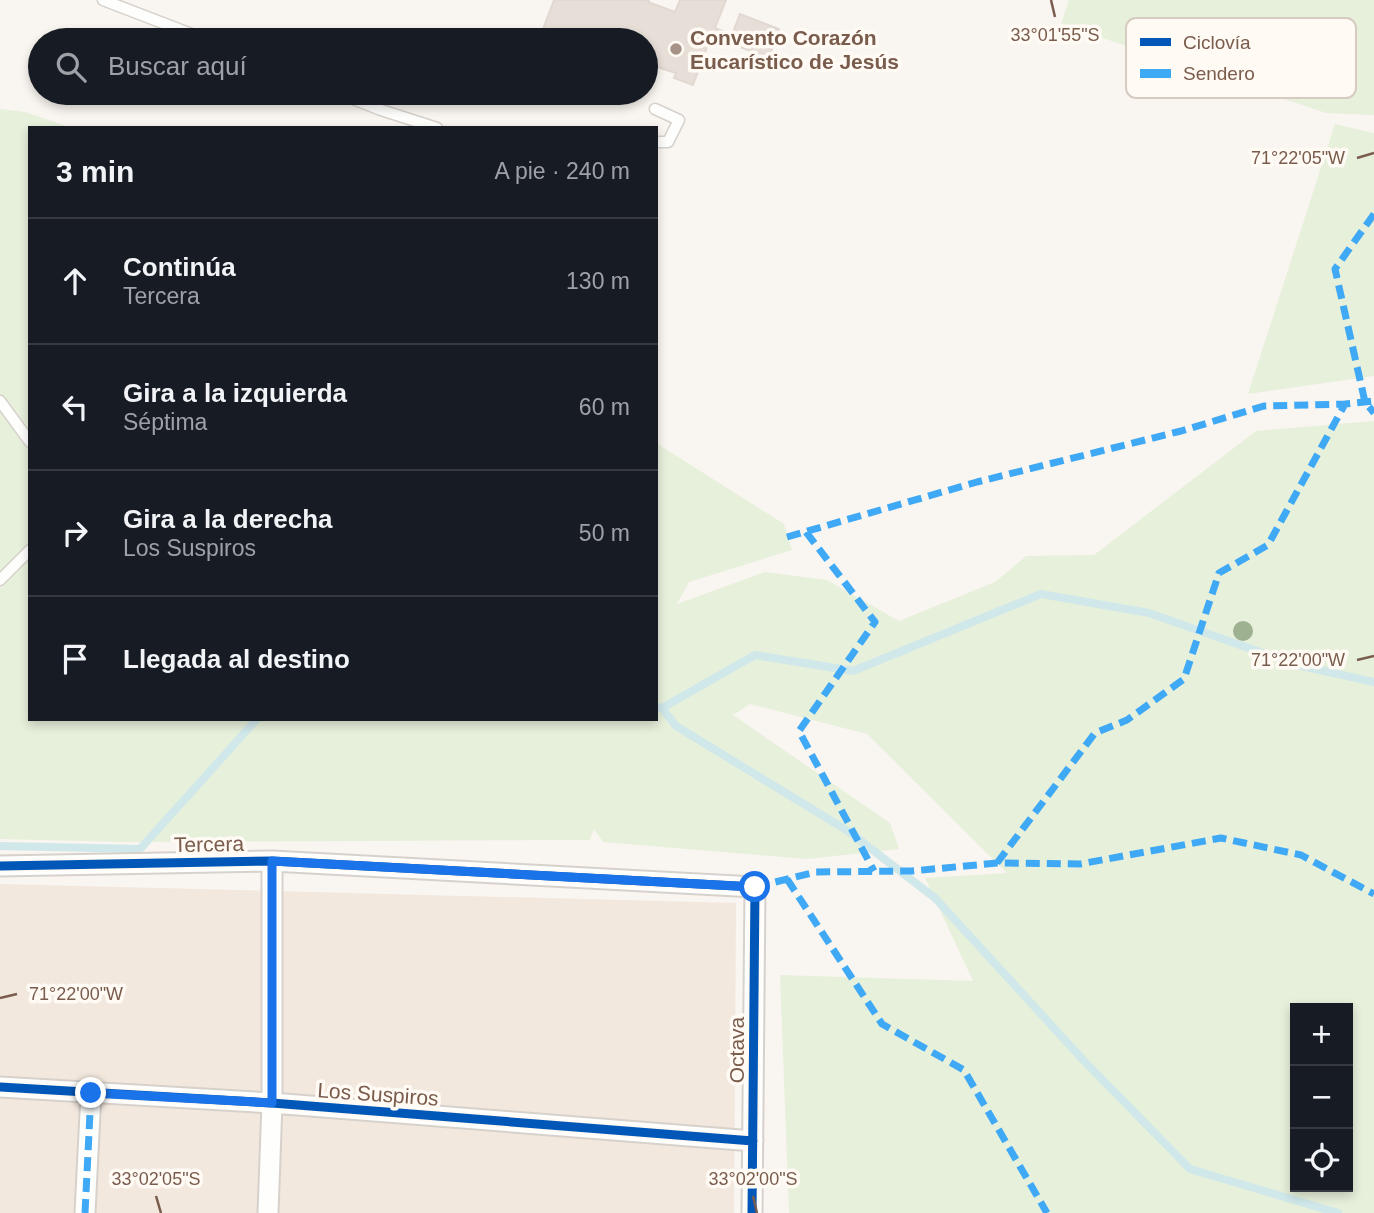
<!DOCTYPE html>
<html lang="es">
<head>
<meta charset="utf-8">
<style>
  body { margin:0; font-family:Helvetica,sans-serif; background:#20242c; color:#f1f3f6 }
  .controls { position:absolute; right:21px; bottom:21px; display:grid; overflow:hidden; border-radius:0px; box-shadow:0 4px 10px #0003 }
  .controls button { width:63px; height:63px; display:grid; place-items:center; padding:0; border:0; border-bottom:2px solid #363941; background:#171b24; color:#f1f3f6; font:35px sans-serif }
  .stop { position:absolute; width:21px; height:21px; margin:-16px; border:5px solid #1a73e8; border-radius:50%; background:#fff }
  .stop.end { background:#1a73e8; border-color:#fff; box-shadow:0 2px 7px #0008 }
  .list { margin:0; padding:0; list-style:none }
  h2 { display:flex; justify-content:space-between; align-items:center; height:91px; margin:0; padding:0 28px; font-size:30px }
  h2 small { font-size:23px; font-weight:400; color:#9ea1a6 }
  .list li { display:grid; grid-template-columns:46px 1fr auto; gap:21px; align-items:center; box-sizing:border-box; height:126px; padding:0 28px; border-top:2px solid #363941 }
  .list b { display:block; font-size:26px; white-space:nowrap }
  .list p { margin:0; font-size:23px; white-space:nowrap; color:#9ea1a6 }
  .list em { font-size:23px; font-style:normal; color:#9ea1a6 }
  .icon { flex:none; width:38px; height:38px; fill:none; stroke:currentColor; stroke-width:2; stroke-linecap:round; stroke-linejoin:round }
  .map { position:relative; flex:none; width:1374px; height:1213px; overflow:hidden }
  .search { position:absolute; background:#171b24; box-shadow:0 4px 10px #0003; left:28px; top:28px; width:630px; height:77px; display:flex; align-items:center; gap:18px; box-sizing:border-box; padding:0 24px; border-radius:38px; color:#9ea1a6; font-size:26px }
  .panel { position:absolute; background:#171b24; box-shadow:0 4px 10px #0003; left:28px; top:126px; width:630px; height:595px; border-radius:0px }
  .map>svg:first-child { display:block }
</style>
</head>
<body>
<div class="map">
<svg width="1374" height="1213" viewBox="0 0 1374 1213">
  <rect width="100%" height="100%" fill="#f9f5f0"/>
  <path fill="#f2e8de" d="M0,884L736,903L734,1213H0Z"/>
  <path fill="#e7f0db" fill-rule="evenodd" d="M1069,0H1374V115L1326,113L1061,24Z
    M0,109L25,112L72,128H30V719H656V443L784,524L792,550L689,582L677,604L765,572L827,580L899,621L995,582L1026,556L1094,555L1256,431L1374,421V1213H789L780,975L973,981L925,878L1007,873L867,734L750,704L733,715L890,823L899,849L807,859L603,842L594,829L590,840L126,842L0,839ZM1295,1008H1348V1187H1295Z
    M1335,124L1374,133V376L1248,394Z"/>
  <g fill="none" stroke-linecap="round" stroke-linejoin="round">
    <path stroke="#d0e8ea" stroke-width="8" d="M656,707L662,708L755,655L853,671L1041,594L1149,613L1297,665L1374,682
      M662,708L676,726L848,831L935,898L1085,1062L1190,1169L1338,1213
      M0,846L140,849L257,719"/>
  </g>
  <path fill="#e6ded7" stroke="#e2d8d2" stroke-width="2" d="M554,0H649L648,2L675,12L680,0H726L715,28L732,35L740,14L779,29L769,58L711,36L693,85L674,78L676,73L657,67L655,72L646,68V40H539Z"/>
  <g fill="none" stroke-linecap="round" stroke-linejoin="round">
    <defs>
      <path id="lane" d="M103,0L207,40
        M338,93L381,110L437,128
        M655,109L679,120L668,142H656
        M0,401L30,442
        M0,580L30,550"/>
      <path id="street" d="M0,866L272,861L755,887L752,1213
        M0,1087L272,1103L753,1141
        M85,1213L91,1093
        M268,1213L272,1103V861"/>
    </defs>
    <use href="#lane" stroke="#d7d1cb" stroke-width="13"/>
    <use href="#street" stroke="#d7d1cb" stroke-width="23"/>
    <use href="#lane" stroke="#fefefd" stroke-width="10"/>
    <use href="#street" stroke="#fefefd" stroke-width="19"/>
    <path stroke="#3fa9f5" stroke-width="7" stroke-dasharray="14 7" stroke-linecap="butt" d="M1374,214L1335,269L1365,402L1374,413
      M806,532L875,622L799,731L874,871
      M787,537L977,482L1181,431L1264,406L1345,404L1374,401
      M997,863L1095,733L1127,720L1184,679L1219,573L1268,545L1345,404
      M787,879L882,1024L964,1070L1047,1213
      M755,887L816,872L912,871L997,863L1080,864L1221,838L1301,855L1374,894
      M85,1213L91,1093"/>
    <defs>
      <path id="cycleway" d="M0,866L272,861L755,887L752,1213
        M0,1087L272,1103L753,1141"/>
    </defs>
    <use href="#cycleway" stroke="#fffaf3" stroke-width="13"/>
    <use href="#cycleway" stroke="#0057b8" stroke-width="9"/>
  </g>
  <circle fill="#9eb190" cx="1243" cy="631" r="10"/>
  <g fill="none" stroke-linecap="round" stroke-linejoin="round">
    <path stroke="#1a73e8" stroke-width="9" d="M91,1093L272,1103V861L755,887"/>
  </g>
  <path fill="none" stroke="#7a5c4d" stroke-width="2.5" d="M1051,0L1055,17M1357,158L1374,153M1357,660L1374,656M0,998L17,994M156,1196L161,1213M753,1196L757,1213"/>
  <circle fill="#a69286" stroke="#fffaf3" stroke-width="2.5" cx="676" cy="49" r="7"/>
  <g text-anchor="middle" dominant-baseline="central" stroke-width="7" stroke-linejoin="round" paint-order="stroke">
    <g font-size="21" font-weight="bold" fill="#7a5c4d" stroke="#fffaf3" text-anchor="start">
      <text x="690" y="37">Convento Corazón<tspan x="690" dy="24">Eucarístico de Jesús</tspan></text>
    </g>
    <g font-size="21" fill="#7a5c4d" stroke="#fffaf3">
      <text transform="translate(209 844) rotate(-1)">Tercera</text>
      <text transform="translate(736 1050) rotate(-90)">Octava</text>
      <text transform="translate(378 1094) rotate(4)">Los Suspiros</text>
    </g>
  </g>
  <rect x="1126" y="18" width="230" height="80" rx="10" fill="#fffaf3" stroke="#d7cbc1" stroke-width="2"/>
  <rect x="1140" y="38" width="31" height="8" fill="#0057b8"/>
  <rect x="1140" y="69" width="31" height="9" fill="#3fa9f5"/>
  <g font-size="19" fill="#7a5c4d">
    <text x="1183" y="49">Ciclovía</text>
    <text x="1183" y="80">Sendero</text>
  </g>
  <g font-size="18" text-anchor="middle" fill="#7a5c4d" stroke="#fffaf3" stroke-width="7" stroke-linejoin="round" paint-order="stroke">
    <text x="1055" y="41">33°01'55"S</text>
    <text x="1298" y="164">71°22'05"W</text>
    <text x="1298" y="666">71°22'00"W</text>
    <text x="76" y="1000">71°22'00"W</text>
    <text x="156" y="1185">33°02'05"S</text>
    <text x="753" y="1185">33°02'00"S</text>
  </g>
</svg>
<div class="controls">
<button>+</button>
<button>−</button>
<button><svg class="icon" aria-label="locate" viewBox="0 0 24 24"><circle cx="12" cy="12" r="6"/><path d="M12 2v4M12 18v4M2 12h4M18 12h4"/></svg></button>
</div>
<div class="stop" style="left:755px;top:887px"></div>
<div class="stop end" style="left:91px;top:1093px"></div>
<div class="search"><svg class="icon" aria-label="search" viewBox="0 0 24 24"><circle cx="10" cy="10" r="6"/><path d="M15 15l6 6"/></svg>Buscar aquí</div>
<section class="panel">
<h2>3 min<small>A pie · 240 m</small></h2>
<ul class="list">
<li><svg class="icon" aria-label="ahead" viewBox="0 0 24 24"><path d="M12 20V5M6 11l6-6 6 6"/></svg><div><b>Continúa</b><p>Tercera</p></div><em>130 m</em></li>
<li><svg class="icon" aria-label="left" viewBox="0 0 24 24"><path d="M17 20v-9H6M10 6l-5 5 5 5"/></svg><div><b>Gira a la izquierda</b><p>Séptima</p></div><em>60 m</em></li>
<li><svg class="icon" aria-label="right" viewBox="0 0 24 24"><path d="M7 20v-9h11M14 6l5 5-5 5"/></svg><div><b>Gira a la derecha</b><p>Los Suspiros</p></div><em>50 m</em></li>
<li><svg class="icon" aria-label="arrive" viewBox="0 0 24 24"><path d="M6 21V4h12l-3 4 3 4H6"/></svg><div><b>Llegada al destino</b></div></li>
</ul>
</section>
</div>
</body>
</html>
